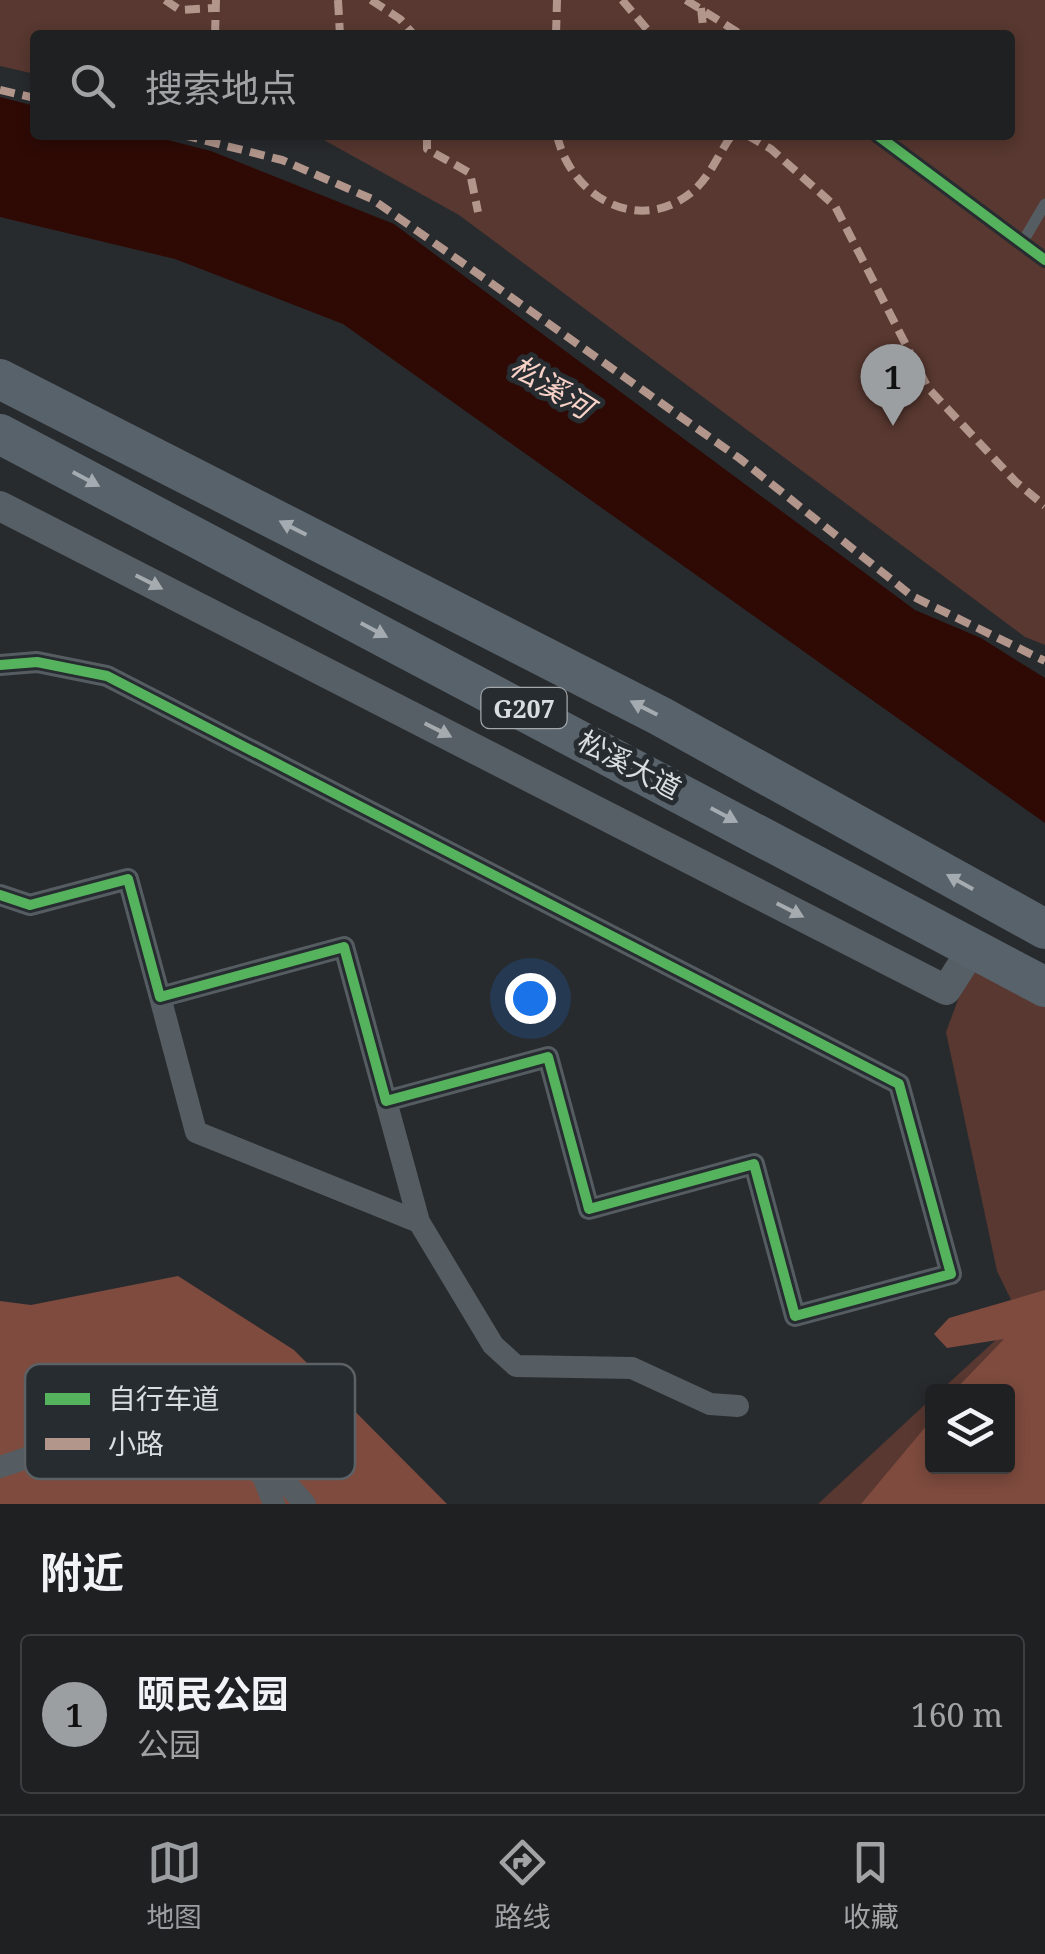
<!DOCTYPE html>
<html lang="zh">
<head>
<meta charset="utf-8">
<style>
  body { margin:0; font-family:"Noto Serif","Noto Sans SC",serif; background:#2b2d2f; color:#f1f3f6 }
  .controls { position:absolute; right:30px; bottom:30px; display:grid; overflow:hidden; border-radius:10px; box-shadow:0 5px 15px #0003 }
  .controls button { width:90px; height:90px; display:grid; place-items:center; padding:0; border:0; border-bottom:2px solid #3c3e40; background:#1e2022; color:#f1f3f6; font:50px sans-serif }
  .you { position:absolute; left:530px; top:998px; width:35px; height:35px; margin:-25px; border:8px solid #fff; border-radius:50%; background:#1a73e8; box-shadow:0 0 0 15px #1a73e833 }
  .badge { display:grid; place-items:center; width:65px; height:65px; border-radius:50%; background:#9b9fa2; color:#111; font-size:32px; font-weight:700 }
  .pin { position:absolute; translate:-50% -82px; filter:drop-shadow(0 2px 5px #0008) }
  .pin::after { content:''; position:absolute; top:52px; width:35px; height:30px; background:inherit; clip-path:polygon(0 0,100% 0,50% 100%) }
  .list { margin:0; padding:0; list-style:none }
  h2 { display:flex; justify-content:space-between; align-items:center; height:130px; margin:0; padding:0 40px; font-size:42px }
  h2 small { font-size:32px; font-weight:400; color:#a1a3a5 }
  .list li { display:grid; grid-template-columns:65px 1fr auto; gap:30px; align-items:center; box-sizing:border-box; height:160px; margin:0 20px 20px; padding:0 20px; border:2px solid #3c3e40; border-radius:10px }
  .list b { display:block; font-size:38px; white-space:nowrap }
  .list p { margin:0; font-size:32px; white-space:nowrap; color:#a1a3a5 }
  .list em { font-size:32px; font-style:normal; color:#a1a3a5 }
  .icon { flex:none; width:55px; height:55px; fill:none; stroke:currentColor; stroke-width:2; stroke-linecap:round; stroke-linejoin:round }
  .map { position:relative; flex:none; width:1045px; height:1504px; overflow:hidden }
  .search { position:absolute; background:#1e2022; box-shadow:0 5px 15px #0003; left:30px; right:30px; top:30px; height:110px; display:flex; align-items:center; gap:25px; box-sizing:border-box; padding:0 35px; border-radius:10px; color:#a1a3a5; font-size:38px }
  .sheet { height:310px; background:#1e2022 }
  nav { display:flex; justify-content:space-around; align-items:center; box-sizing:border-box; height:140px; border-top:2px solid #3c3e40; background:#1e2022; font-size:28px; color:#a1a3a5 }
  nav a { display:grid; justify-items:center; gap:5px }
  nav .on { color:#9b9fa2 }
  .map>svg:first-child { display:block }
</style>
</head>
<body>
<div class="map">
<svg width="1045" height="1504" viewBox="0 0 1045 1504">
  <rect width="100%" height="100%" fill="#282b2e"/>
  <path fill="#583830" d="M0,0H1045V645L1025,637L459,215L315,135H1010V35H35V74L0,66Z
    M979,943L1045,986V1504H818L932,1398V1466H1008V1392L940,1391L1020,1318L997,1271L946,1032Z"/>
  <path fill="#7e4b3e" d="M178,1276L294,1350L447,1504H0V1301L31,1305Z
    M1045,1290V1504H861L932,1419V1466H1008V1392L954,1391L1004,1339L947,1348L934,1334L949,1318Z"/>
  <path fill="#2f0a05" d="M0,97L35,106V135H148L211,151L394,224L915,610L981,638L1045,678V823L343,324L175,259L0,217Z"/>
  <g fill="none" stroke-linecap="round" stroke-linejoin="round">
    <path stroke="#555d62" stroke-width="11" d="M1022,243L1045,204"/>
    <path stroke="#555d62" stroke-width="22" d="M0,665L37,662L107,676L899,1084L951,1274L795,1316L754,1164L589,1209L548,1057L386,1101L344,947L160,997L128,879L30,905L0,895
      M160,997L196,1132L419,1222
      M386,1101L419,1222L493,1345L516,1366L632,1368L710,1404L738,1406
      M0,1467C52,1450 166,1404 216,1435C233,1445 248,1463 263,1476
      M274,1504L263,1476H280L305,1504"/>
    <path stroke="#565f65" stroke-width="30" d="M0,506L946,990L973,948"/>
    <path stroke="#58626a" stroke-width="40" d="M0,379L660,716L1045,929
      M0,434L1045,987"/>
    <path stroke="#b2968c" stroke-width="8" stroke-dasharray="15 8" stroke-linecap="butt" d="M165,0L180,10L214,8
      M338,0L340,35
      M371,0L400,19L414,35
      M622,0L652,35
      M686,0L742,35
      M701,8L704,35
      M215,35L216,0
      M556,35L557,0
      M0,90L35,98
      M183,135L282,160L372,199L739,458L912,596L1045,661
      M427,135V149L470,173L478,212
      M557,135C570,196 638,236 692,192C711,176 718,154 732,135
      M747,135L771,149L835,206L928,388L1016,482L1045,506"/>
    <defs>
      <path id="cycleway" d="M877,135L1045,260
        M0,665L37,662L107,676L899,1084L951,1274L795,1316L754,1164L589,1209L548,1057L386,1101L344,947L160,997L128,879L30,905L0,895"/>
    </defs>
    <use href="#cycleway" stroke="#262c30" stroke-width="16"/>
    <use href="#cycleway" stroke="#56b35d" stroke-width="10"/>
  </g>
  <defs><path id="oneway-solid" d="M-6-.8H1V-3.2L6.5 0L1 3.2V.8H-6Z" transform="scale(2.5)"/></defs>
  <g fill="#a5acb1">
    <use href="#oneway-solid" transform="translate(86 479) rotate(28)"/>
    <use href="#oneway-solid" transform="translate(293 528) rotate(-153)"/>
    <use href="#oneway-solid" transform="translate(374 630) rotate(28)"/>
    <use href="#oneway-solid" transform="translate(644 708) rotate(-153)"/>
    <use href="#oneway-solid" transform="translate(724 815) rotate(28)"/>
    <use href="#oneway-solid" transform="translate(960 882) rotate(-151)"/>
  </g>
  <g fill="#a5abaf">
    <use href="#oneway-solid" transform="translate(149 582) rotate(27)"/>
    <use href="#oneway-solid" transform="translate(438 730) rotate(27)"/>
    <use href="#oneway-solid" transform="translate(790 910) rotate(27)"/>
  </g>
  <g text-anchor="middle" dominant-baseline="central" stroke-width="10" stroke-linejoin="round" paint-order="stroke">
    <rect fill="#262c30" stroke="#a3a8ab" stroke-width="2.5" x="481.5" y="688" width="85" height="40" rx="8"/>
    <g font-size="25" font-weight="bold" fill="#d9dde0">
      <text x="524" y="708">G207</text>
    </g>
    <g font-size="28" fill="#d9dde0" stroke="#262c30">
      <text transform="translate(630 764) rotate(28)">松溪大道</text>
    </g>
    <g font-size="30" font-style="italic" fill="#f8d1c7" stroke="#262c30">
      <text transform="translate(552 386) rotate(32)">松溪河</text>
    </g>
  </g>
  <rect x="25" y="1364" width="330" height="115" rx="15" fill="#262c30" stroke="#5c6165" stroke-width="2.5"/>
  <rect x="45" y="1393" width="45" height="12" fill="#56b35d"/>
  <rect x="45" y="1438" width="45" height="12" fill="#b2968c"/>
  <g font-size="28" fill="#d9dde0">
    <text x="108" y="1409">自行车道</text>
    <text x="108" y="1454">小路</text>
  </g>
</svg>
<div class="controls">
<button><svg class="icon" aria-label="layers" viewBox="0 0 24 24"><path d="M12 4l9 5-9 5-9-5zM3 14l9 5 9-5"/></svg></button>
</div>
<div class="you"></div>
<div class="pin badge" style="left:893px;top:426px">1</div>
<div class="search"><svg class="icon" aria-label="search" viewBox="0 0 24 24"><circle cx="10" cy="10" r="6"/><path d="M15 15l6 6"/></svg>搜索地点</div>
</div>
<section class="sheet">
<h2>附近<small></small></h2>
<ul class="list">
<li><span class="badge">1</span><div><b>颐民公园</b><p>公园</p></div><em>160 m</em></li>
</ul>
</section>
<nav>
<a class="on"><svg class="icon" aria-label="map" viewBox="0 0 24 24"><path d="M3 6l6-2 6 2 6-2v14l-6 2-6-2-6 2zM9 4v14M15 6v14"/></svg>地图</a>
<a><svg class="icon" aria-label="directions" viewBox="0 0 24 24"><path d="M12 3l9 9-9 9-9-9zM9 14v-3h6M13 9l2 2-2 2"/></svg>路线</a>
<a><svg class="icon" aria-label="saved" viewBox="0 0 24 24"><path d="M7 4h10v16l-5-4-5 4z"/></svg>收藏</a>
</nav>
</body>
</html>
